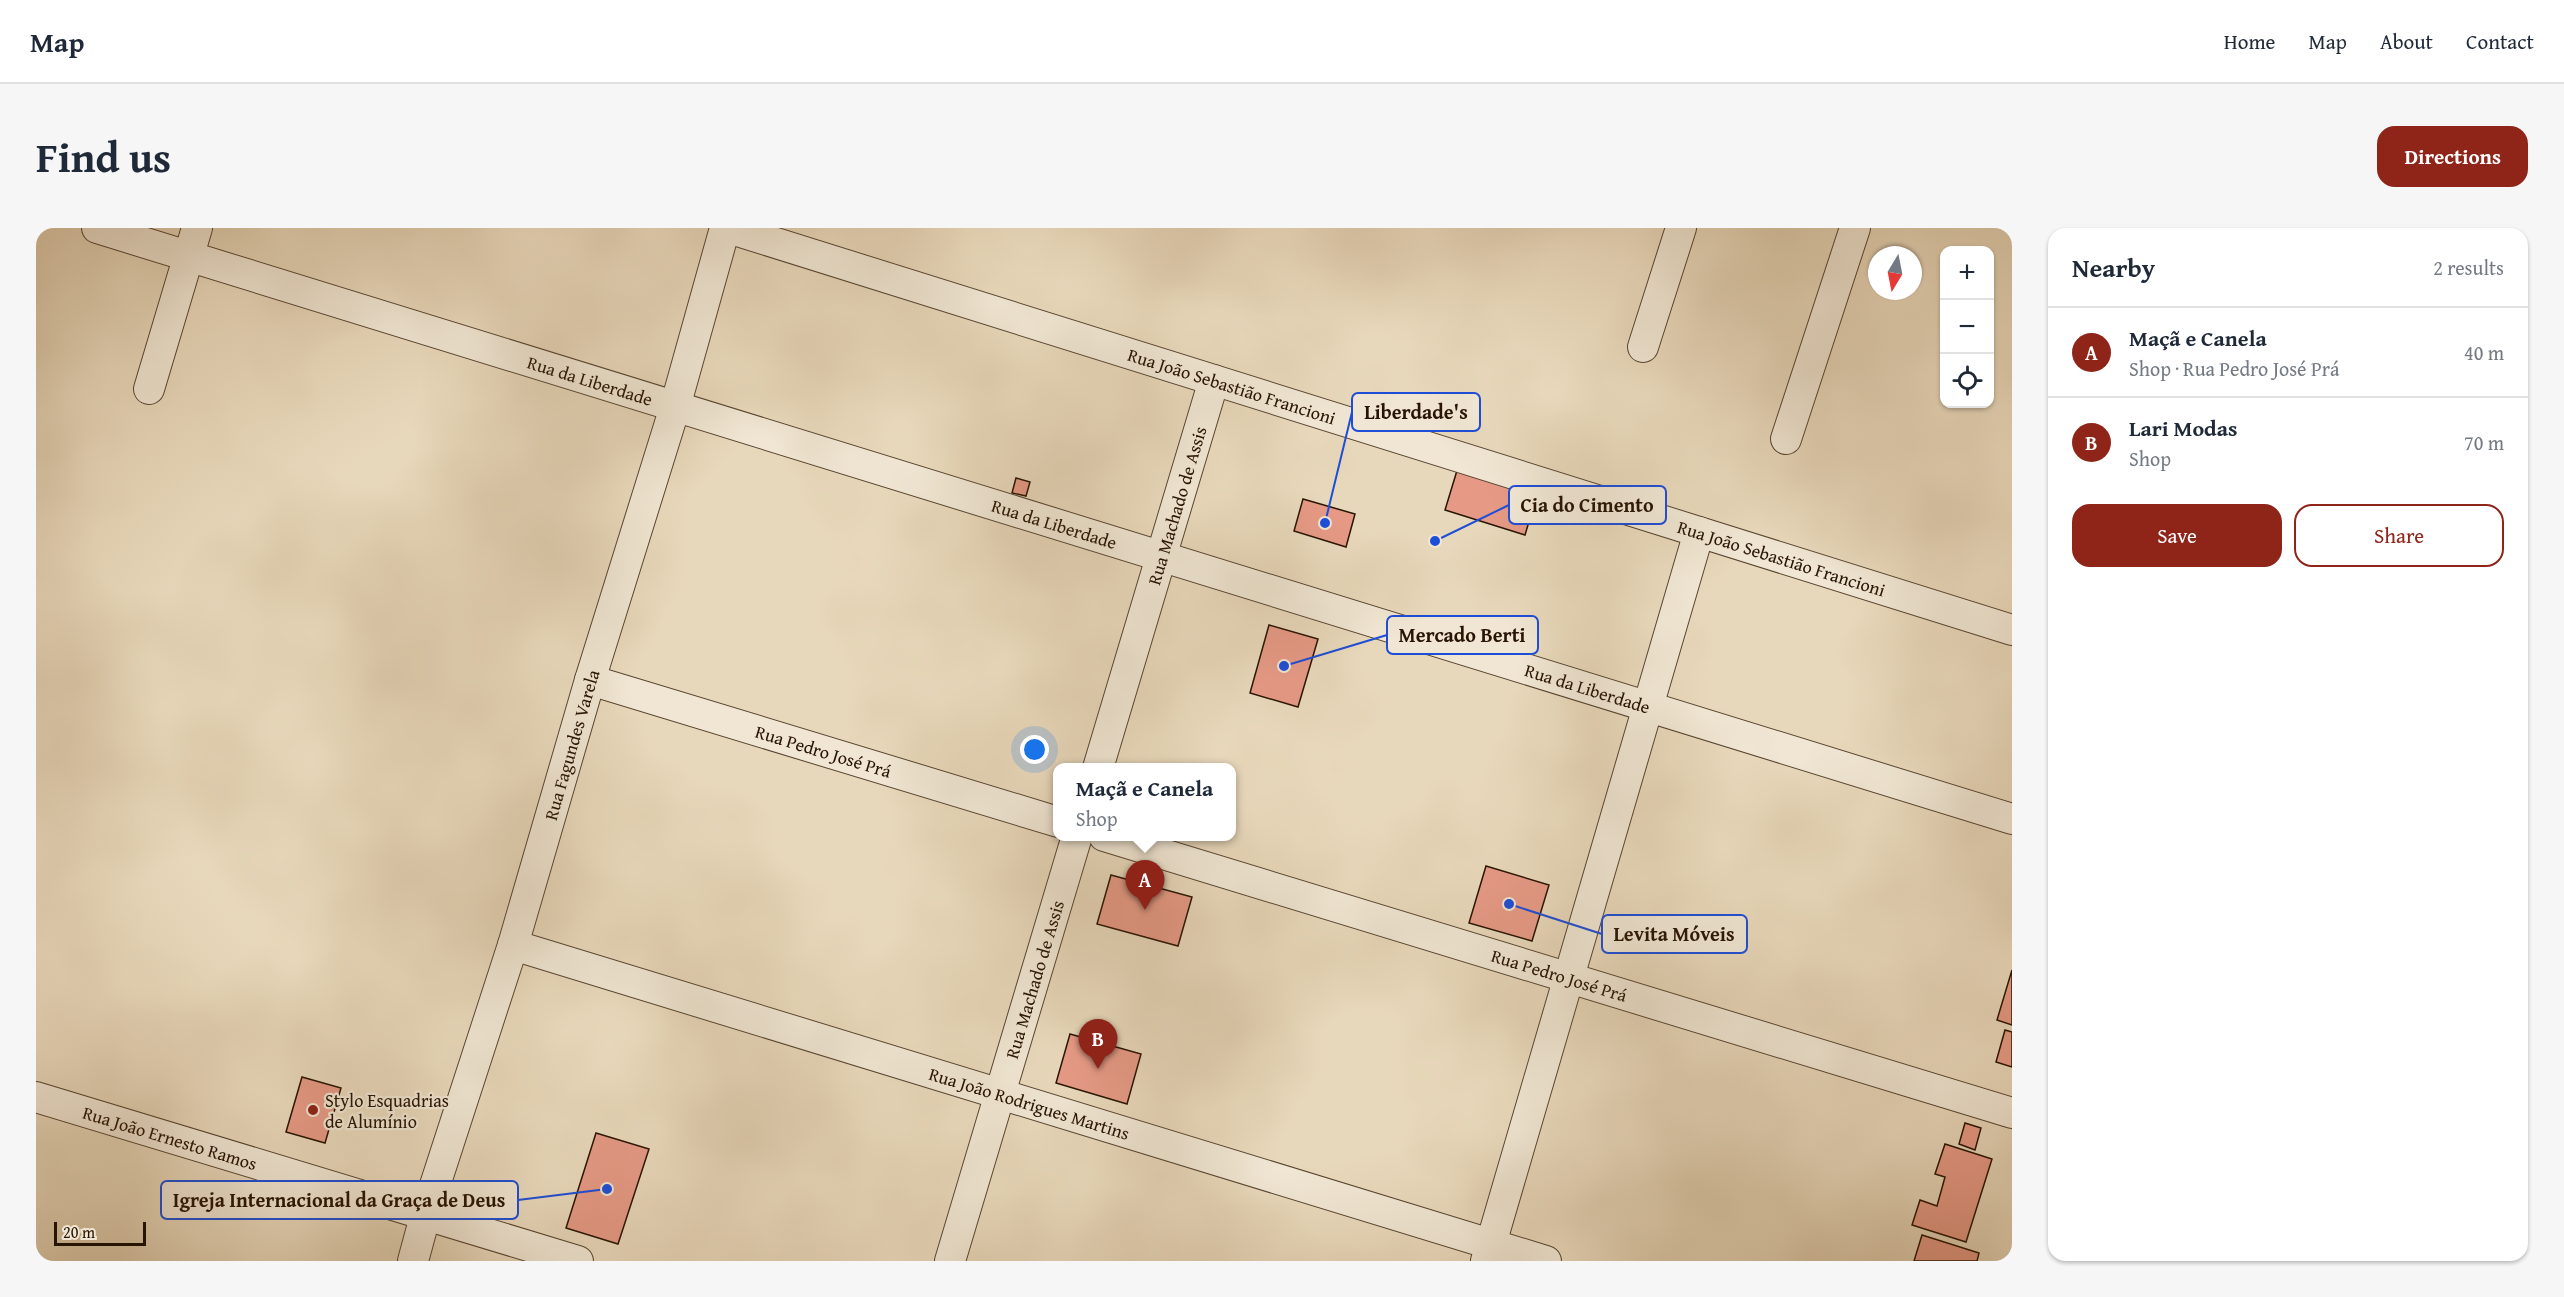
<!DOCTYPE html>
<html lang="en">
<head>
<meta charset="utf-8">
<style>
  body { margin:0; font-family:"Gentium Book Plus",serif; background:#f6f6f7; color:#1f2937 }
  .controls { position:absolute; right:18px; top:18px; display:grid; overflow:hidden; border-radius:12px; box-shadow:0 2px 4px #0004 }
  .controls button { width:54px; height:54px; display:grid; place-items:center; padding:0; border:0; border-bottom:2px solid #e0e1e3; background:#fff; color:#1f2937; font:30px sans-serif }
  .compass { position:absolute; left:1832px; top:18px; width:54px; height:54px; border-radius:50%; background:#fff; box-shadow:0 2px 4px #0004; rotate:190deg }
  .scale { position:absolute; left:18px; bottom:15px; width:92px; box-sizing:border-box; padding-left:6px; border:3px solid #281403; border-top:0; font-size:16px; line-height:21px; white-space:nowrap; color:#281403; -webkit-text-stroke:4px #f0e6d3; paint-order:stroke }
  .you { position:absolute; left:999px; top:522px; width:21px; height:21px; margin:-15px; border:4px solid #fff; border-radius:50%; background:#1a73e8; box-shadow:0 0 0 9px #1a73e833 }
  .badge { display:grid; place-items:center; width:39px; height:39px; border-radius:50%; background:#8f2418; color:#fff; font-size:20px; font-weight:700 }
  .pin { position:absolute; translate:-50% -50px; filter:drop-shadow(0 2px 3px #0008) }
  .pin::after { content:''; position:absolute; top:32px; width:21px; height:18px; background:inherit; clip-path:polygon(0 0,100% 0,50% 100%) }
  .popup { position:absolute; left:1017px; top:535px; width:183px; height:78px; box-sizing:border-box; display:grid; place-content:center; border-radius:12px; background:#fff; filter:drop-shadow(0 2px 4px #0005); font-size:20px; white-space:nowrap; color:#747a83 }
  .popup b { font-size:22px; color:#1f2937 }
  .popup::after { content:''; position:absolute; left:50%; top:100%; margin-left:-12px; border:12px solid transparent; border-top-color:#fff }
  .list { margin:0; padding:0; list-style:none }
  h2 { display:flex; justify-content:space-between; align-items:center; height:78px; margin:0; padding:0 24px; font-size:26px }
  h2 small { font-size:20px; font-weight:400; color:#747a83 }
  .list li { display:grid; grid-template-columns:39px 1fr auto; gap:18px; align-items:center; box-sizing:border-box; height:90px; padding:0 24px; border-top:2px solid #e0e1e3 }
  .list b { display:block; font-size:22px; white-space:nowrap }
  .list p { margin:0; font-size:20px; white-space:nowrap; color:#747a83 }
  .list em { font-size:20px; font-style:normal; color:#747a83 }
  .actions { display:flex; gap:12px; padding:18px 24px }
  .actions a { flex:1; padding:14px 0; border:2px solid #8f2418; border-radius:18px; text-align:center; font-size:21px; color:#8f2418 }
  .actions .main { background:#8f2418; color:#fff }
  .icon { flex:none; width:33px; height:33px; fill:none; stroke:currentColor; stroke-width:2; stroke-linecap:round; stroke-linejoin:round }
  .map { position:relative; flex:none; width:1976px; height:1033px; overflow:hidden; border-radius:18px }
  header { display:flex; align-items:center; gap:36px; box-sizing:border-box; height:84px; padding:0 30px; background:#fff; border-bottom:2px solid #e0e1e3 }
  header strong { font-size:28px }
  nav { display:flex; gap:33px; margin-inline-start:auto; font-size:21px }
  .intro { display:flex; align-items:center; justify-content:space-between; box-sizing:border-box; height:144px; padding:0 36px }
  h1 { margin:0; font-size:42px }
  .button { padding:15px 27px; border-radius:18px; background:#8f2418; color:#fff; font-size:21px; font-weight:700 }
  main { display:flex; gap:36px; padding:0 36px }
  aside { flex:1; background:#fff; border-radius:18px; box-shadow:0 2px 4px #0004 }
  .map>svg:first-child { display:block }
</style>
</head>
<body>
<header>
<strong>Map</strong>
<nav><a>Home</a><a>Map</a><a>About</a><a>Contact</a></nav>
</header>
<div class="intro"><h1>Find us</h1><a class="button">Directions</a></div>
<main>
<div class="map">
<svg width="1976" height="1033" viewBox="0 0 1976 1033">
  <rect width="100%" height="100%" fill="#e8d8bb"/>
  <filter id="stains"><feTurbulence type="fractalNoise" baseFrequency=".00333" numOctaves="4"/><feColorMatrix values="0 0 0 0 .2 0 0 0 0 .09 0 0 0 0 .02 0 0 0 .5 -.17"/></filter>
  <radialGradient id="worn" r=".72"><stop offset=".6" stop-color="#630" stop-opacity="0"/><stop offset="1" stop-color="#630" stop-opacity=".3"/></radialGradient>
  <path fill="#e69a86" stroke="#281403" stroke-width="1.5" d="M1423,236L1503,260L1489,307L1409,282Z
    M980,250L994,254L990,268L976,265Z
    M1267,271L1319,286L1310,319L1258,303Z
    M1233,397L1282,411L1262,479L1214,465Z
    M1450,638L1513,657L1496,713L1433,695Z
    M1075,647L1156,669L1142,718L1061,696Z
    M1976,742V797L1961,792Z
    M1969,802L1976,804V839L1960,834Z
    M1034,806L1105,826L1091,876L1020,855Z
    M266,849L305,860L289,915L250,904Z
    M1929,895L1945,900L1939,922L1923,916Z
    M560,905L613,921L582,1016L530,1000Z
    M1909,916L1956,931L1930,1014L1876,997L1884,972L1901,978L1909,949L1899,946Z
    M1886,1007L1943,1025L1941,1033H1878Z"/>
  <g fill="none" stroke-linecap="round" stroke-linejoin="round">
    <defs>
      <g id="minor">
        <path id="s1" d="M61,0L1976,591"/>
        <path id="s2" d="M692,0L1976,402"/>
        <path d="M1607,119L1645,0"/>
        <path d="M113,161L161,0"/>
        <path d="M1750,211L1819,0"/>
        <path id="s3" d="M554,452L1022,594"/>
        <path id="s4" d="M1062,540L1178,152"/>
        <path id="s5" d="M1068,608L1976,885"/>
        <path id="s6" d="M477,717L1510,1033"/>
        <path id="s7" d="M0,869L542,1033"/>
        <path id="s8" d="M377,1033L390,985L477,717L554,452L639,179L689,0"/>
        <path id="s9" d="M914,1033L1041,608"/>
        <path d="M1450,1033L1663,304"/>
      </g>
    </defs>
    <use href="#minor" stroke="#584531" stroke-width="32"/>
    <use href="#minor" stroke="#f0e6d3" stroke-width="30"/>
  </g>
  <circle fill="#8f2418" stroke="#f0e6d3" stroke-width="2" cx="277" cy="882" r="6"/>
  <g text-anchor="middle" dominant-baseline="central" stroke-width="4.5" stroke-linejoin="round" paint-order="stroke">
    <g font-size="18" fill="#281403" stroke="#f0e6d3">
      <text stroke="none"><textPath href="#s1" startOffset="516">Rua da Liberdade</textPath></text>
      <text stroke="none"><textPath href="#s2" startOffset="528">Rua João Sebastião Francioni</textPath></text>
      <text stroke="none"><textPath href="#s4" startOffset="274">Rua Machado de Assis</textPath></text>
      <text stroke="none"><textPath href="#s1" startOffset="1002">Rua da Liberdade</textPath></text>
      <text stroke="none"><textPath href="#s2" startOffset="1104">Rua João Sebastião Francioni</textPath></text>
      <text stroke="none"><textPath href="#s1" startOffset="1560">Rua da Liberdade</textPath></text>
      <text stroke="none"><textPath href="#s8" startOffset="540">Rua Fagundes Varela</textPath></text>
      <text stroke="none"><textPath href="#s3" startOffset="244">Rua Pedro José Prá</textPath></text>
      <text stroke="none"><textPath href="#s5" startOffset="476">Rua Pedro José Prá</textPath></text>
      <text stroke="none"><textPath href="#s9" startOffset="294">Rua Machado de Assis</textPath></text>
      <text stroke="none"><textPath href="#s6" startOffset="540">Rua João Rodrigues Martins</textPath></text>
      <text stroke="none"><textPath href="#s7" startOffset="140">Rua João Ernesto Ramos</textPath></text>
    </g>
    <g font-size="18" fill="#281403" stroke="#f0e6d3" text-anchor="start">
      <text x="289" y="872">Stylo Esquadrias<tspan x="289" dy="21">de Alumínio</tspan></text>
    </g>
  </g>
  <path fill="none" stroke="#1d4ed8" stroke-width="2" d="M1289 295L1316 184M1399 313L1473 277M1248 438L1351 407M1473 676L1566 706M571 961L482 972"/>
  <g fill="#1d4ed8" stroke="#f0e6d3" stroke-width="2">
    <circle cx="1289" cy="295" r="6"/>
    <circle cx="1399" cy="313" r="6"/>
    <circle cx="1248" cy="438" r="6"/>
    <circle cx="1473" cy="676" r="6"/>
    <circle cx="571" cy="961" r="6"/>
  </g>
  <g fill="#f0e6d3" stroke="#1d4ed8" stroke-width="2">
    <rect x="1316" y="165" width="128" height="38" rx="6"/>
    <rect x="1473" y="258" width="157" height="38" rx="6"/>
    <rect x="1351" y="388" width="151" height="38" rx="6"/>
    <rect x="1566" y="687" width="145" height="38" rx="6"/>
    <rect x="125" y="953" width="357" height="38" rx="6"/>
  </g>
  <g font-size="20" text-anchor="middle" font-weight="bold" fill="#281403">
    <text x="1380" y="191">Liberdade's</text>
    <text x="1551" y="284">Cia do Cimento</text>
    <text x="1426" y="414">Mercado Berti</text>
    <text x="1638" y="713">Levita Móveis</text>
    <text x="303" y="979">Igreja Internacional da Graça de Deus</text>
  </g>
  <rect width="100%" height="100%" filter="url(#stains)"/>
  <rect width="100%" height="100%" fill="url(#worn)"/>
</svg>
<div class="controls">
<button>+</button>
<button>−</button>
<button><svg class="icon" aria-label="locate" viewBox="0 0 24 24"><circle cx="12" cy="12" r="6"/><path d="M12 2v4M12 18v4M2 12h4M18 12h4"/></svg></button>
</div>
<svg class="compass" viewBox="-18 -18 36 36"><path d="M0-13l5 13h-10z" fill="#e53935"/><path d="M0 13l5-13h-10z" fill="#747a83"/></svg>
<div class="scale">20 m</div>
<div class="you"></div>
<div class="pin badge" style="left:1109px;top:682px">A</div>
<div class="popup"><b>Maçã e Canela</b>Shop</div>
<div class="pin badge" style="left:1062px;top:841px">B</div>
</div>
<aside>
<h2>Nearby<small>2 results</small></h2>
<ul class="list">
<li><span class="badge">A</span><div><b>Maçã e Canela</b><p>Shop · Rua Pedro José Prá</p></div><em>40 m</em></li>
<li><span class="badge">B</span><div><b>Lari Modas</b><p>Shop</p></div><em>70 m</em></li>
</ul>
<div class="actions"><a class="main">Save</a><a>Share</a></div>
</aside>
</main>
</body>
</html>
